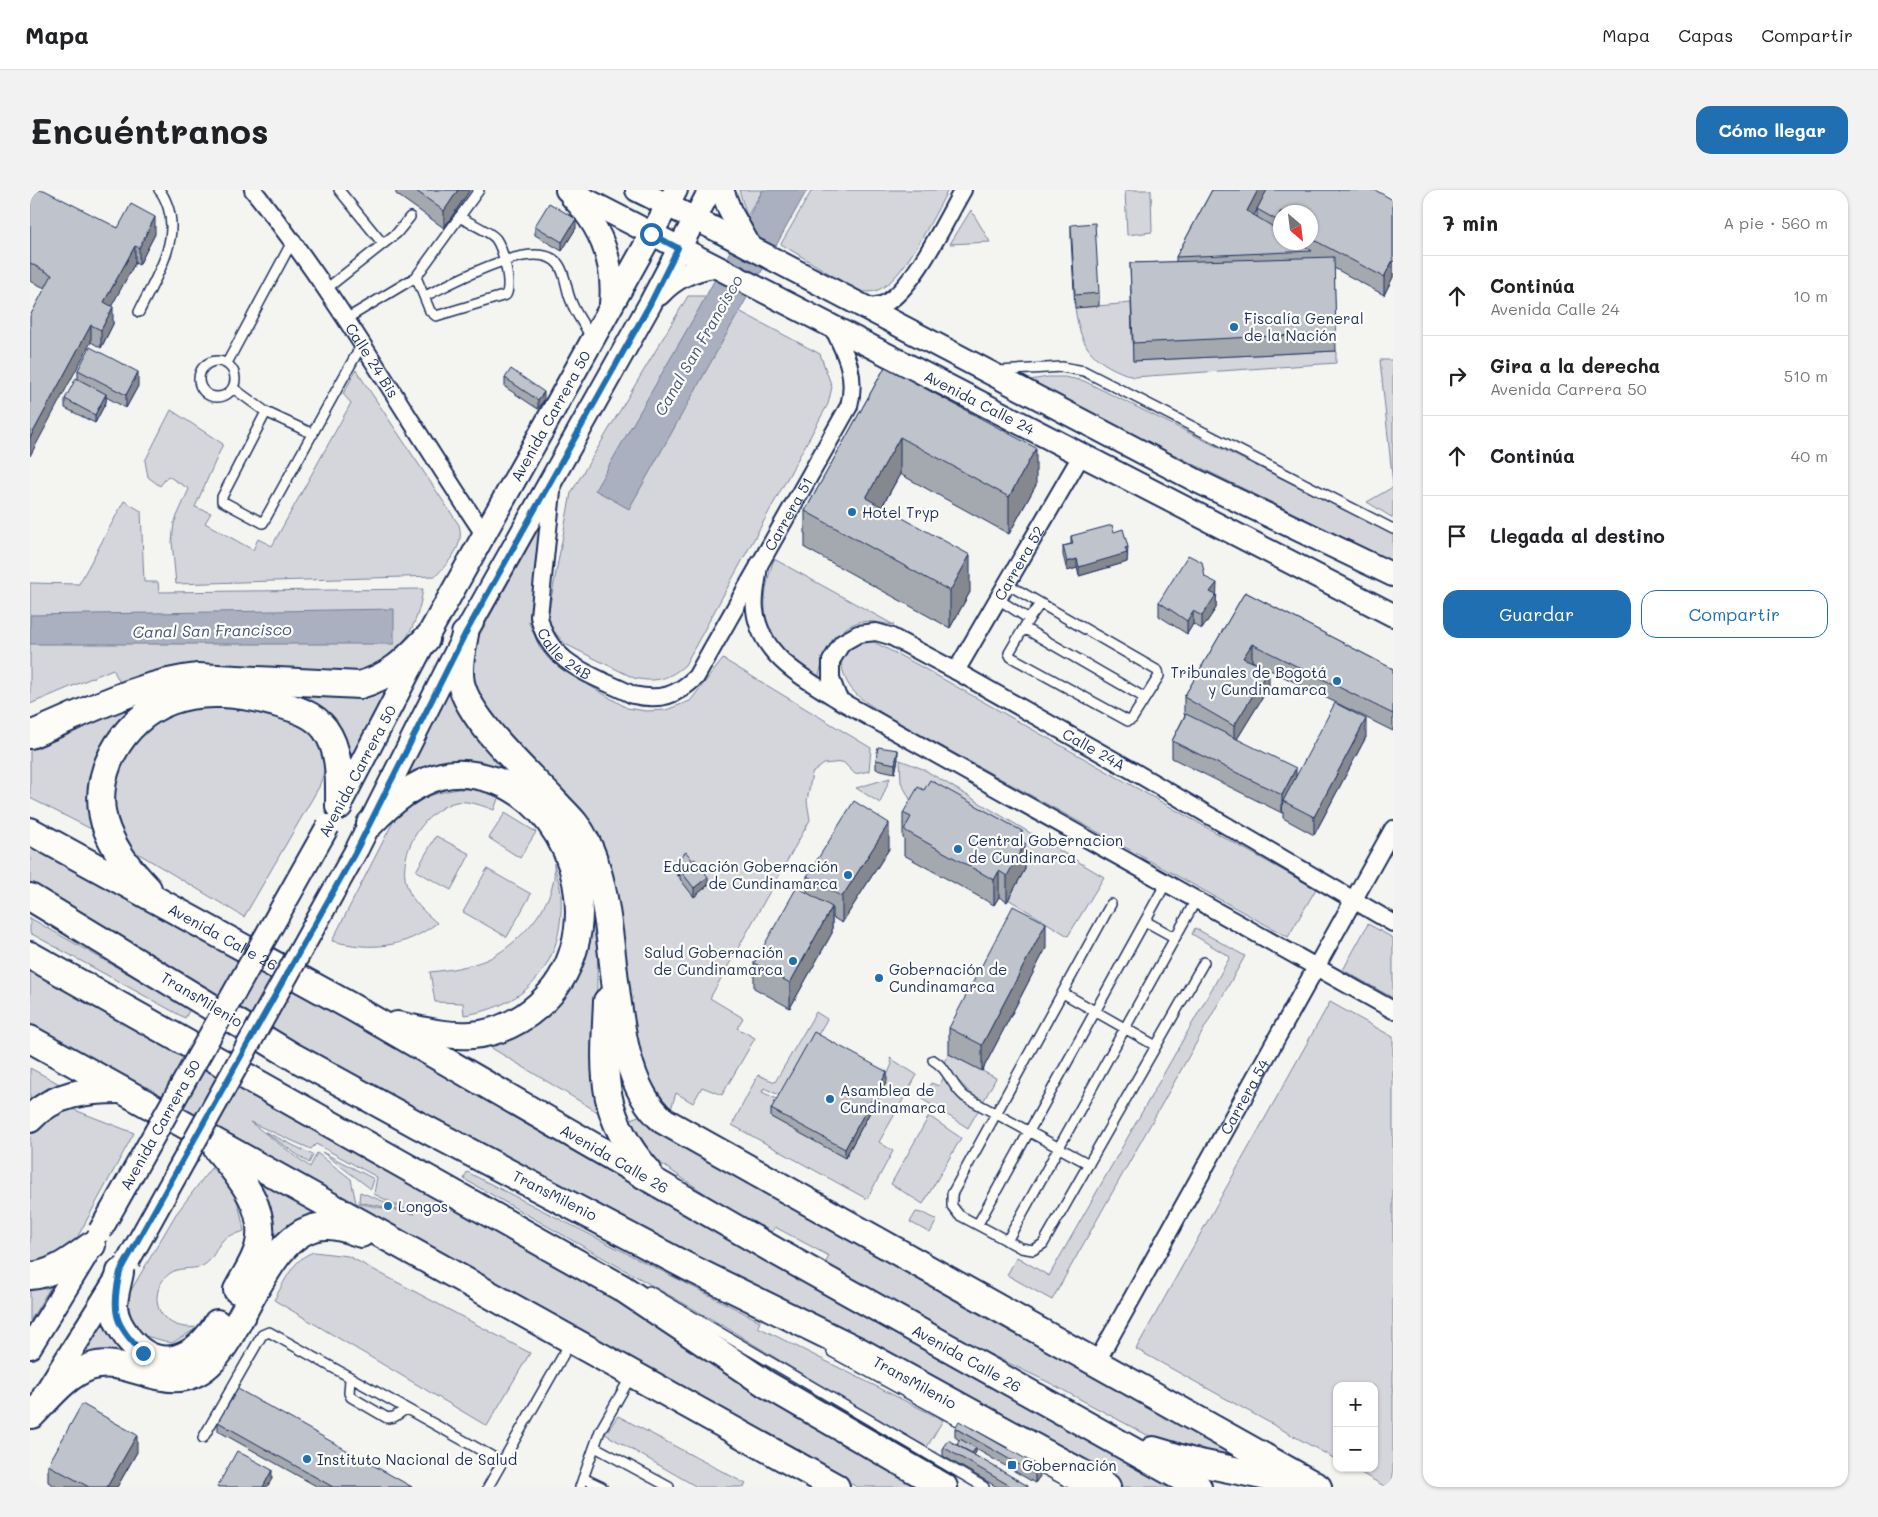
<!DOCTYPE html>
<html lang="es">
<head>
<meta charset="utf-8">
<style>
  body { margin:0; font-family:Mali,sans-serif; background:#f2f2f2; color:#202124 }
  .controls { position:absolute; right:15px; bottom:15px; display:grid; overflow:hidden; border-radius:10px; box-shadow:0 1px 4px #0004 }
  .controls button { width:45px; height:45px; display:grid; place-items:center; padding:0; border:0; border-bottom:1px solid #e0e0e0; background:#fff; color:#202124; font:25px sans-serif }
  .compass { position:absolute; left:1243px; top:15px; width:45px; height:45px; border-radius:50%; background:#fff; box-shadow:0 1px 4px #0004; rotate:152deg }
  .stop { position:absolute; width:15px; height:15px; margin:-11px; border:4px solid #1f6fb2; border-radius:50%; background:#fff }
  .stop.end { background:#1f6fb2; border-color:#fff; box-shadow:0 1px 5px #0008 }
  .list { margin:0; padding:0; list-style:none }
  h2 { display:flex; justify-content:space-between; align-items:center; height:65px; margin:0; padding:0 20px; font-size:21px }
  h2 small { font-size:16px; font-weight:400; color:#757577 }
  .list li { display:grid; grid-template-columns:32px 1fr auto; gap:15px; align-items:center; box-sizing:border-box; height:80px; padding:0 20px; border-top:1px solid #e0e0e0 }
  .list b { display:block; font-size:19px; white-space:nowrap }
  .list p { margin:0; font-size:16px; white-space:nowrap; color:#757577 }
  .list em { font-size:16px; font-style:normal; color:#757577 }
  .actions { display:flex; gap:10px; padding:15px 20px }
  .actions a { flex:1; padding:11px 0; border:1px solid #1f6fb2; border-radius:15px; text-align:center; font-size:18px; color:#1f6fb2 }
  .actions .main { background:#1f6fb2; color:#fff }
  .icon { flex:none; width:28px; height:28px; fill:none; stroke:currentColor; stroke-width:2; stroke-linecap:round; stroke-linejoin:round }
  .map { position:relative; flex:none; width:1363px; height:1297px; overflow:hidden; border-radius:15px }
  header { display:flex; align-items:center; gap:30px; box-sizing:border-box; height:70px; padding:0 25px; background:#fff; border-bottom:1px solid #e0e0e0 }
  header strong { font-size:24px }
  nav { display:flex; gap:28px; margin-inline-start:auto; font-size:18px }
  .intro { display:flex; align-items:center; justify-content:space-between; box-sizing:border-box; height:120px; padding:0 30px }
  h1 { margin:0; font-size:35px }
  .button { padding:12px 22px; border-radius:15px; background:#1f6fb2; color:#fff; font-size:18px; font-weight:700 }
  main { display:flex; gap:30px; padding:0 30px }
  aside { flex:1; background:#fff; border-radius:15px; box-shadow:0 1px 4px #0004 }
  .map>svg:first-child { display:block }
</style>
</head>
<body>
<header>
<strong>Mapa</strong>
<nav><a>Mapa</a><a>Capas</a><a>Compartir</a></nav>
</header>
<div class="intro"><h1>Encuéntranos</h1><a class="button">Cómo llegar</a></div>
<main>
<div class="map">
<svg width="1363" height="1297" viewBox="0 0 1363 1297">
  <rect width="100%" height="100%" fill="#f4f4f1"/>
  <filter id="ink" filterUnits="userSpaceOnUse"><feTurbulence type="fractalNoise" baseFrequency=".02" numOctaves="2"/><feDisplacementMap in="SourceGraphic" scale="10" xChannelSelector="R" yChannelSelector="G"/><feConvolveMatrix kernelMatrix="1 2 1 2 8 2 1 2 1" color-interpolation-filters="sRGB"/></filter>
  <g filter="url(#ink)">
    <path fill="#d4d6db" stroke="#78829c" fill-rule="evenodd" d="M733,0L717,26L709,0Z
      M782,0H918C904,25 875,87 850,99C842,103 836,102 828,101L751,54Z
      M1095,0H1121L1122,42L1097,45Z
      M941,20L960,52L920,54Z
      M658,106H675L709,121L790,164L802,197L798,214L655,475C639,489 625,493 604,488L535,454L522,439L518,425L541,303Z
      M1101,113L1103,171L1306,161V173L1104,187C1064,173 1051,160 1045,118Z
      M1350,170H1363V295Z
      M326,180L429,335C435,356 419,371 406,386L146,394L142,352L144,333L159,299L138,286L130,296L118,287L115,271L141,220L193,254L165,317L181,323L175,333L223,360L228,349L242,356L321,213L313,204Z
      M1018,187H1035L1054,191L1336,330L1363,344V372L994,191Z
      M1363,297V328L1337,312Z
      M94,311L111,321L114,392H128L129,402L393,399C387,439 373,460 340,484L92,497L83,479L0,514V393L49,394Z
      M510,336L499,433L510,458L518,468L530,478L597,518L616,521L636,520L660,511L693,469L841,558L839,581L825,584L813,572L794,574L782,583L777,611L780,630L680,808L713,828L707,838L725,848L692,905L672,897L663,913L646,903L641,919L619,901L602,842L576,667L566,648L453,512L445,494L442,475L445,453Z
      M744,369L864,435C854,434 839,430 829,432C806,438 793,465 789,486C736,455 724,427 744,369Z
      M840,450L888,475L1286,699L1258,747L855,525C830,508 814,501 811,469L823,457Z
      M422,493L556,666L568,750L566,832L571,924L460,857C493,840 528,822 547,788C555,774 557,733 559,716L481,587L369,596Z
      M138,498L333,503L361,498L317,581L309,550L187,499L84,549L71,644L0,608V553Z
      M178,512C217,518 295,519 295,575C295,582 291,590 289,597L214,727L104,661L91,637L83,611L84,583L119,531Z
      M870,570L893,579L1074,687L1038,746L978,709L884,617L871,592Z
      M860,588L850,613L826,598Z
      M428,599H450L469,606L464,620C453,616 438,610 426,612C391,621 361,672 381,705C387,716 398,725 407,733C374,758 342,761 302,751L363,632C383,610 399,604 428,599Z
      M475,623L506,642L490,668L459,648Z
      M406,646L440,664L421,700L386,681Z
      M0,648L1095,1270L1139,1297H1094L1030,1260L407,937L0,695Z
      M524,673C526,684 531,696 531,707C534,772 499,816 434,825L433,813L405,812L400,782C419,780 438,777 456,770C485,757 517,723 523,693C525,687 524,679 524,673Z
      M457,679L501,704L477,747L433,722Z
      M0,728L160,819L155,828L0,743Z
      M1338,734L1363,748V808L1313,780Z
      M1165,738L1215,766L1022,1110L977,1085L987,1067L1019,1086L1200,767L1162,744Z
      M0,778L586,1104L898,1297H827L0,835ZM220,932L281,959L286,954L347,987L344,1004L385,1024L326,1013L321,989L287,963L280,977Z
      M1300,812L1363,847V1297H1356L1322,1278H1344V1196H1307V1270L1106,1159Z
      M786,822L797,829L753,907L734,898L732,902L751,911L855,890L862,874L860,868L887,885L849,952L863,961L837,1009L702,935L728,885L745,892Z
      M919,864L966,888L953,912C938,904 925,886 913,873Z
      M0,878L37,898L0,921Z
      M915,885L950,917L938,938L892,909L901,893L909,896Z
      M37,917L104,943L41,1059L0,1079V940Z
      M614,924L1237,1279L1174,1267L1115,1244L1018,1192L924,1147L794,1076L799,1066L745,1037L739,1047L633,975L607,953L595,931Z
      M899,926L931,948L893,1014L861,994Z
      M236,942L283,965L279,973L235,942Z
      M292,962L344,989L341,999Z
      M181,978C205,995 209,1013 214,1041C208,1044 197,1045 193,1050C186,1057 184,1069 174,1075C166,1080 153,1077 144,1081C127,1089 121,1113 134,1127C144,1137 156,1138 169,1137L142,1153L112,1145L103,1139L97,1107L146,1024Z
      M437,982L730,1131L728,1137L913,1230L897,1257L793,1197L697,1138L434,989Z
      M221,983L299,1027L238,1065Z
      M330,1002L380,1022L329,1012Z
      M886,1022L896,1024L907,1030L900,1043L880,1032Z
      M284,1062L318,1066L500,1163L457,1236L244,1110C254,1093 263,1068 284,1062Z
      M26,1088L0,1131V1095Z
      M78,1112L117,1173L43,1172Z
      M588,1226L716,1294L714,1297H667L575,1244Z"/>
    <path fill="#aab0bf" stroke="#717c98" d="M733,0H777L599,319L565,300L670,117Z
      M364,419V454H0V425Z"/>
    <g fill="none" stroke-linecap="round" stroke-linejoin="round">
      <defs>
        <path id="lane" d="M309,0L353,54L367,43L380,27
          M386,87L400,121L406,126L476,105C482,94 473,59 466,49C461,42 438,32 429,27
          M296,99L353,54
          M395,106C421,94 507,44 529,75C536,85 536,100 541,111C546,125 555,135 561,148
          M109,122C124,90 150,53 138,17C136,11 134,5 129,0
          M316,129L386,87L449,0
          M169 189a18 18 0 1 1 36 0a18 18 0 1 1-36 0Z
          M197,173L263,50
          M969,181L1032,177L1054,181L1363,339
          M203,198L236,222L283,244
          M236,222L192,307V311L233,333L332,154
          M968,409L999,429L979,463L981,467L1098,531L1102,529L1129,486L1128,481L977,394
          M999,429L1010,414
          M994,438L1115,508
          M1081,714L922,1004V1016L929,1025L991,1058L1003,1060L1013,1054L1174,772
          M1115,731L1144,747
          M1033,803L1126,856
          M903,870C919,879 921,896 935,907L1059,974
          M948,1034L1136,693
          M977,1051L1166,710
          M619,1101L954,1297
          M802,1162L937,1236
          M320,1189L319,1203L321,1207L357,1228L364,1227L376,1219
          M173,1248L232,1145L239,1142L472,1272
          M565,1257L639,1297
          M981,1261L1047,1297
          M553,1288L572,1297
          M458,1297L540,1153
          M550,1297L570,1241L601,1186"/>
        <g id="street">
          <path id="s1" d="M223,0C310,108 377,230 454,344"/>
          <path d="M835,118C841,117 848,116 854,114C884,99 916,29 933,0"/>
          <path id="s2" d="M523,292L509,426C517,474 565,486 603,505C631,511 646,506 666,487L819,216C827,186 816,164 803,138"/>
          <path d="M729,374C728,389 723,406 725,420C731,467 774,488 809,510L1363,820"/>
          <path id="s3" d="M926,481L1051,266"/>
          <path id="s4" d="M809,510L801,489V471L812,453L828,444L846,442L860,446L926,481L1103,581L1363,733"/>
          <path id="s5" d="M1066,1173L1363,639"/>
        </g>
        <g id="secondary">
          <path id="s6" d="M537,0L1363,425"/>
          <path d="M607,0L695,44L1167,291L1363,385"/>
          <path d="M692,0L700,21L720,57"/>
          <path d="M542,7C571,37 585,72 581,114"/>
          <path d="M629,104C645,87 661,80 684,76"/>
          <path id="s7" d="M308,618L396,449L646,0"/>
          <path d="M327,659L435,444L620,114L680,0"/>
          <path d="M0,1157L61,1057"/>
          <path d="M14,1205L87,1088"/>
        </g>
        <g id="primary">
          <path d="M435,444C432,461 428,477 431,493C439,530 498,583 524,611C535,623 548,634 555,649C596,724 570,879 634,931L1288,1297"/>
          <path d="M0,545C54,523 109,493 168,487L330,495C361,486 375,471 396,449"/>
          <path d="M340,634C360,613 383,593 411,586C429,581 450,585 467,591C552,625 579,753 509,815C490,832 467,843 442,845C416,847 392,840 367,835"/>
          <path id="s8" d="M0,641L320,816L747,1062L1168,1297"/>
          <path d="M118,699C101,681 86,663 77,640C57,589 91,529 141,511C173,499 213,504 245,513C263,518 283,523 295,539C311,561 309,590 309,616"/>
          <path d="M0,707L264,867L388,935L658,1077L829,1161L1077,1297"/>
          <path d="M0,765L592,1098L736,1194L914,1297"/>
          <path d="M577,811C574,881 568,925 618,981"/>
          <path d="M0,849L806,1297"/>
          <path d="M0,929C24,903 58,900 91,900"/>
          <path d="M187,959C210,987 239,1020 228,1058C224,1073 214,1086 207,1100"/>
          <path d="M90,1082C88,1094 84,1105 84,1117C85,1129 91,1138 98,1148C128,1186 167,1169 187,1133"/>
          <path d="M0,1086C25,1084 42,1069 62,1055"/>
          <path d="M2,1225C19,1208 36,1185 60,1177C100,1163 139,1211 179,1174C216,1140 239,1034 298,1036C309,1036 320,1040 331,1044"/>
          <path d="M1123,1260L1160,1271L1262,1292"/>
        </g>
      </defs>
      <use href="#lane" stroke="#1b2f5e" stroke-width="12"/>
      <use href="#street" stroke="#1b2f5e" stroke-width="20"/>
      <use href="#secondary" stroke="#1b2f5e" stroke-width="26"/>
      <use href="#primary" stroke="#1b2f5e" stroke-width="30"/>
      <use href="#lane" stroke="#fdfcf7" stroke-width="9"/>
      <use href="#street" stroke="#fdfcf7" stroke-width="16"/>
      <use href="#secondary" stroke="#fdfcf7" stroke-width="22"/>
      <use href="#primary" stroke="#fdfcf7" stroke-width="26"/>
      <defs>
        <g id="secondary-bridge">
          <path id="s9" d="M70,1041L298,636"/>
          <path d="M98,1071L327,659"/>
        </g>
      </defs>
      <use href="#secondary-bridge" stroke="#1b2f5e" stroke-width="26" stroke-linecap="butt"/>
      <use href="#secondary-bridge" stroke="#fdfcf7" stroke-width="22"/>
    </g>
    <path fill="#a4a8af" stroke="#1b2f5e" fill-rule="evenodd" d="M0,0L88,38L125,44L109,75L105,73L81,116L83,134L71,158L61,152L15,98L0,91Z
      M366,0H440L414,38L366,4Z
      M1182,0L1363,10V87L1354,105L1304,78L1306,161L1103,171L1100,73L1146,72V67ZM1227,20V27L1224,25ZM1250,22H1280V52H1250Z
      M1041,35L1069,103V116L1045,118L1041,48Z
      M505,36L546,38L532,61L505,45Z
      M855,177L1006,295L979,344L870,284L852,317L940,402L920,438L775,358V321Z
      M48,180L108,196L96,218L76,207V212L65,233L35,218V209L48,189Z
      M475,188L514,210L508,219L475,197Z
      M1084,342L1098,366H1097V372L1049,386L1047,378L1037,381L1033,365V356L1041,354V346Z
      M1175,387L1187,406L1186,407V418L1172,439L1163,434L1157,444L1129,426V412Z
      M1215,402L1363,479V541L1222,471V472L1239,497L1207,549L1266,587L1336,547L1284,645L1253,628V622L1252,623L1142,568V551L1155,525L1154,524V507Z
      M868,569L865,583L846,579V570Z
      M873,623L992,651L995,679L977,712L969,707L964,715L874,665V649L873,648Z
      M859,659L812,733L802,727V743L760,818L724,798V773L777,703V686Z
      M642,674L678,695L664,707L650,689V685L648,686L642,678Z
      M1016,758L952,881L919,864V838Z
      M857,891L815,968L741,927V919Z
      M188,1232L382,1297H288L188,1241Z
      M925,1238L1010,1286L1005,1293L946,1259V1262L944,1265L998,1297H967L913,1266V1257L927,1255L929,1250L925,1247Z
      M107,1262L87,1297H27L18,1292V1275Z"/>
    <path fill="#86888f" stroke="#1b2f5e" d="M428,0H440L414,38V21Z
      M1228,0H1238L1227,19V20L1217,39V21Z
      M125,27V44L109,75V58Z
      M546,29V38L532,61V52Z
      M105,56V73L74,130V112Z
      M1363,70V87L1354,105V87Z
      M83,117V134L71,158V140Z
      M61,135V152L0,266V248Z
      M108,182V196L96,218V205Z
      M514,202V210L508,219V210Z
      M76,204V212L65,233V225Z
      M870,247V284L836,345V308Z
      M1006,258V295L979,344V307Z
      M1098,357L1097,372L1049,386V377Z
      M940,365V402L920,438V401Z
      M1047,369V378L1037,381V372Z
      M1187,393L1186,418L1172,439V426L1180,402Z
      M1163,421V434L1157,444V431Z
      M1222,454V471L1213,485V468Z
      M1239,479V497L1204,554V536Z
      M1336,529V547L1284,645V627Z
      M868,560V569L865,583V574Z
      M1266,578V596L1253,611L1252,623V605Z
      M859,633V659L812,733V707Z
      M992,641V658L995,653V679L977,712V686L988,649Z
      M650,681V685L648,686V682Z
      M969,681V707L964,715V690Z
      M678,687V695L664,707V698Z
      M802,717V743L760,818V793Z
      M1016,733V758L952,881V855Z
      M857,882V891L815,968V959Z
      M107,1245V1262L87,1297H77Z
      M946,1258V1262L941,1269V1265Z
      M1010,1277V1286L1005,1293V1284Z
      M242,1280V1289L237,1297H233Z"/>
    <path fill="#bfc3cc" stroke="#1b2f5e" d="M0,0H14L88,38L101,14L125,27L109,58L105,56L74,112L83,117L71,140L61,135L0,248V126L22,85L0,73Z
      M385,0H428L414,21Z
      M1182,0H1228L1217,21L1250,41V52H1269L1282,61L1146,67Z
      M1237,0H1345L1363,10V70L1354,87L1280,48V22H1250V32L1227,19Z
      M519,13L546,29L532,52L505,36Z
      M1065,33L1069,103L1045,105L1041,35Z
      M1304,67L1306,143L1103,153L1100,73Z
      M60,157L108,182L96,205L48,180Z
      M855,177L1006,258L979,307L870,247L836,308L940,365L920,401L775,321Z
      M481,179L514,202L508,210L475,188Z
      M46,188L76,204L65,225L35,209Z
      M1082,335L1084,342L1093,339L1098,357L1095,358L1097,363L1049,377L1047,369L1037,372L1033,356L1043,354L1041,346Z
      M1158,365L1172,372L1175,387L1187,393L1180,402L1186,405L1172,426L1163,421L1157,431L1129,412Z
      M1215,402L1363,479V524L1222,454L1213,468L1239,479L1204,536L1154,507Z
      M1305,513L1336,529L1284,627L1253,611Z
      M1156,524L1266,578L1252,605L1142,551Z
      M848,557L868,560L865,574L846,570Z
      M900,590L992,641L988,649L995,653L977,686L969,681L964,690L874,640L881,627L873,623L888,597L894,600Z
      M824,611L859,633L812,707L777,686Z
      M656,662L663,671L648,682L642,674Z
      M665,669L678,687L664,698L650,680Z
      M767,697L802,717L760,793L724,773Z
      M983,716L1016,733L952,855L919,838Z
      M784,842L857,882L815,959L741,919Z
      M208,1199L382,1297H303L188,1232Z
      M52,1214L107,1245L77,1297H59L18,1275Z
      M929,1231L1010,1277L1005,1284L925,1238Z
      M930,1249L946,1258L942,1263L927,1255Z
      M918,1250L998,1296V1297H982L913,1257Z
      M207,1261L242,1280L233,1297H187Z"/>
  </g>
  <g fill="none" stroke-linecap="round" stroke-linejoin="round" filter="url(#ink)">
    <path stroke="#1f6fb2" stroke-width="6" d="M113,1163C84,1135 81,1121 90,1082L327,659L435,444L620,114L648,58L621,44"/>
  </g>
  <g fill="#1f6fb2" stroke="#fdfcf7" stroke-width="2">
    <circle cx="1204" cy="137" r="5"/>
    <circle cx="822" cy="322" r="5"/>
    <circle cx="1307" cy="491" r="5"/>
    <circle cx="928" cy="659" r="5"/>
    <circle cx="818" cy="685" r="5"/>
    <circle cx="763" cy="771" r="5"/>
    <circle cx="849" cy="788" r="5"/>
    <circle cx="800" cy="909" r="5"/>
    <circle cx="358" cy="1016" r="5"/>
    <circle cx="277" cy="1269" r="5"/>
    <rect x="977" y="1270" width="10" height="10" rx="2.5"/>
  </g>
  <g text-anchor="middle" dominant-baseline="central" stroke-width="4.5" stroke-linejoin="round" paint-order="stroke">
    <g font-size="15" fill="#1b2f5e" stroke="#fdfcf7" text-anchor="start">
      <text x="1214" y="128">Fiscalía General<tspan x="1214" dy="17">de la Nación</tspan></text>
      <text x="832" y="322">Hotel Tryp</text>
      <text x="1297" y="482" text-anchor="end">Tribunales de Bogotá<tspan x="1297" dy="17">y Cundinamarca</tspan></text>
      <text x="938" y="650">Central Gobernacion<tspan x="938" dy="17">de Cundinarca</tspan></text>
      <text x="808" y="676" text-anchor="end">Educación Gobernación<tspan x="808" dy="17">de Cundinamarca</tspan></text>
      <text x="753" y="762" text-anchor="end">Salud Gobernación<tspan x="753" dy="17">de Cundinamarca</tspan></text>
      <text x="859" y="779">Gobernación de<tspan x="859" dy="17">Cundinamarca</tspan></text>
      <text x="810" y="900">Asamblea de<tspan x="810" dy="17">Cundinamarca</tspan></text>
      <text x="368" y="1016">Longos</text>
      <text x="287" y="1269">Instituto Nacional de Salud</text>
      <text x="992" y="1275">Gobernación</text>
    </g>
    <g font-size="15" fill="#1b2f5e" stroke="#fdfcf7">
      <text stroke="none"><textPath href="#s1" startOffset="208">Calle 24 Bis</textPath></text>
      <text stroke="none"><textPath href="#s6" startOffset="464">Avenida Calle 24</textPath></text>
      <text stroke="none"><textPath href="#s7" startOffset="446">Avenida Carrera 50</textPath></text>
      <text stroke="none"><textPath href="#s2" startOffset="520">Carrera 51</textPath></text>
      <text stroke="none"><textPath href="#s3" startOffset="125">Carrera 52</textPath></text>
      <text stroke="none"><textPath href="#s2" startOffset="182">Calle 24B</textPath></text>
      <text stroke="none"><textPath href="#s4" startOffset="346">Calle 24A</textPath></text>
      <text transform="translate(327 581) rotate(-62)">Avenida Carrera 50</text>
      <text stroke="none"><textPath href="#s8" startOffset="220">Avenida Calle 26</textPath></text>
      <text transform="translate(172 809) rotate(31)">TransMilenio</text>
      <text stroke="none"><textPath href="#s5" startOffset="305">Carrera 54</textPath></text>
      <text stroke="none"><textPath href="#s9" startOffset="122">Avenida Carrera 50</textPath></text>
      <text stroke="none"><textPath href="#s8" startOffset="670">Avenida Calle 26</textPath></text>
      <text transform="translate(525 1005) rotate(27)">TransMilenio</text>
      <text stroke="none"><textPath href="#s8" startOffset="1075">Avenida Calle 26</textPath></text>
      <text transform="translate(885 1192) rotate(29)">TransMilenio</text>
    </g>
    <g font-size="16" font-style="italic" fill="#46567b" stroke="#fdfcf7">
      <text transform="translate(668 155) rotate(-60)">Canal San Francisco</text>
      <text transform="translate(182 440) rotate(-1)">Canal San Francisco</text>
    </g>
  </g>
</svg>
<div class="controls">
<button>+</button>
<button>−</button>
</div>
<svg class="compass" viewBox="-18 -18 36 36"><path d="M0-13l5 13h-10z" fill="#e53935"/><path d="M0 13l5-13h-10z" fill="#757577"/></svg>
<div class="stop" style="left:621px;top:44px"></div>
<div class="stop end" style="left:113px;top:1163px"></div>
</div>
<aside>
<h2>7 min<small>A pie · 560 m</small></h2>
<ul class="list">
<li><svg class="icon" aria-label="ahead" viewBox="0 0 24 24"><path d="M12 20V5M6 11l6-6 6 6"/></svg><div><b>Continúa</b><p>Avenida Calle 24</p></div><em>10 m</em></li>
<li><svg class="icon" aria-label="right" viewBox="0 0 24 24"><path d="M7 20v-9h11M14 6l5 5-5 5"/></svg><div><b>Gira a la derecha</b><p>Avenida Carrera 50</p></div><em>510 m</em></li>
<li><svg class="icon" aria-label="ahead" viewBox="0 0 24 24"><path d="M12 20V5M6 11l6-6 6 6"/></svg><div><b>Continúa</b></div><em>40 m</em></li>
<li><svg class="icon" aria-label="arrive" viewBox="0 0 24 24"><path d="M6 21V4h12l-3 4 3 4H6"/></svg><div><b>Llegada al destino</b></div></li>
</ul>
<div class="actions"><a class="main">Guardar</a><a>Compartir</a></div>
</aside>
</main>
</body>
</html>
